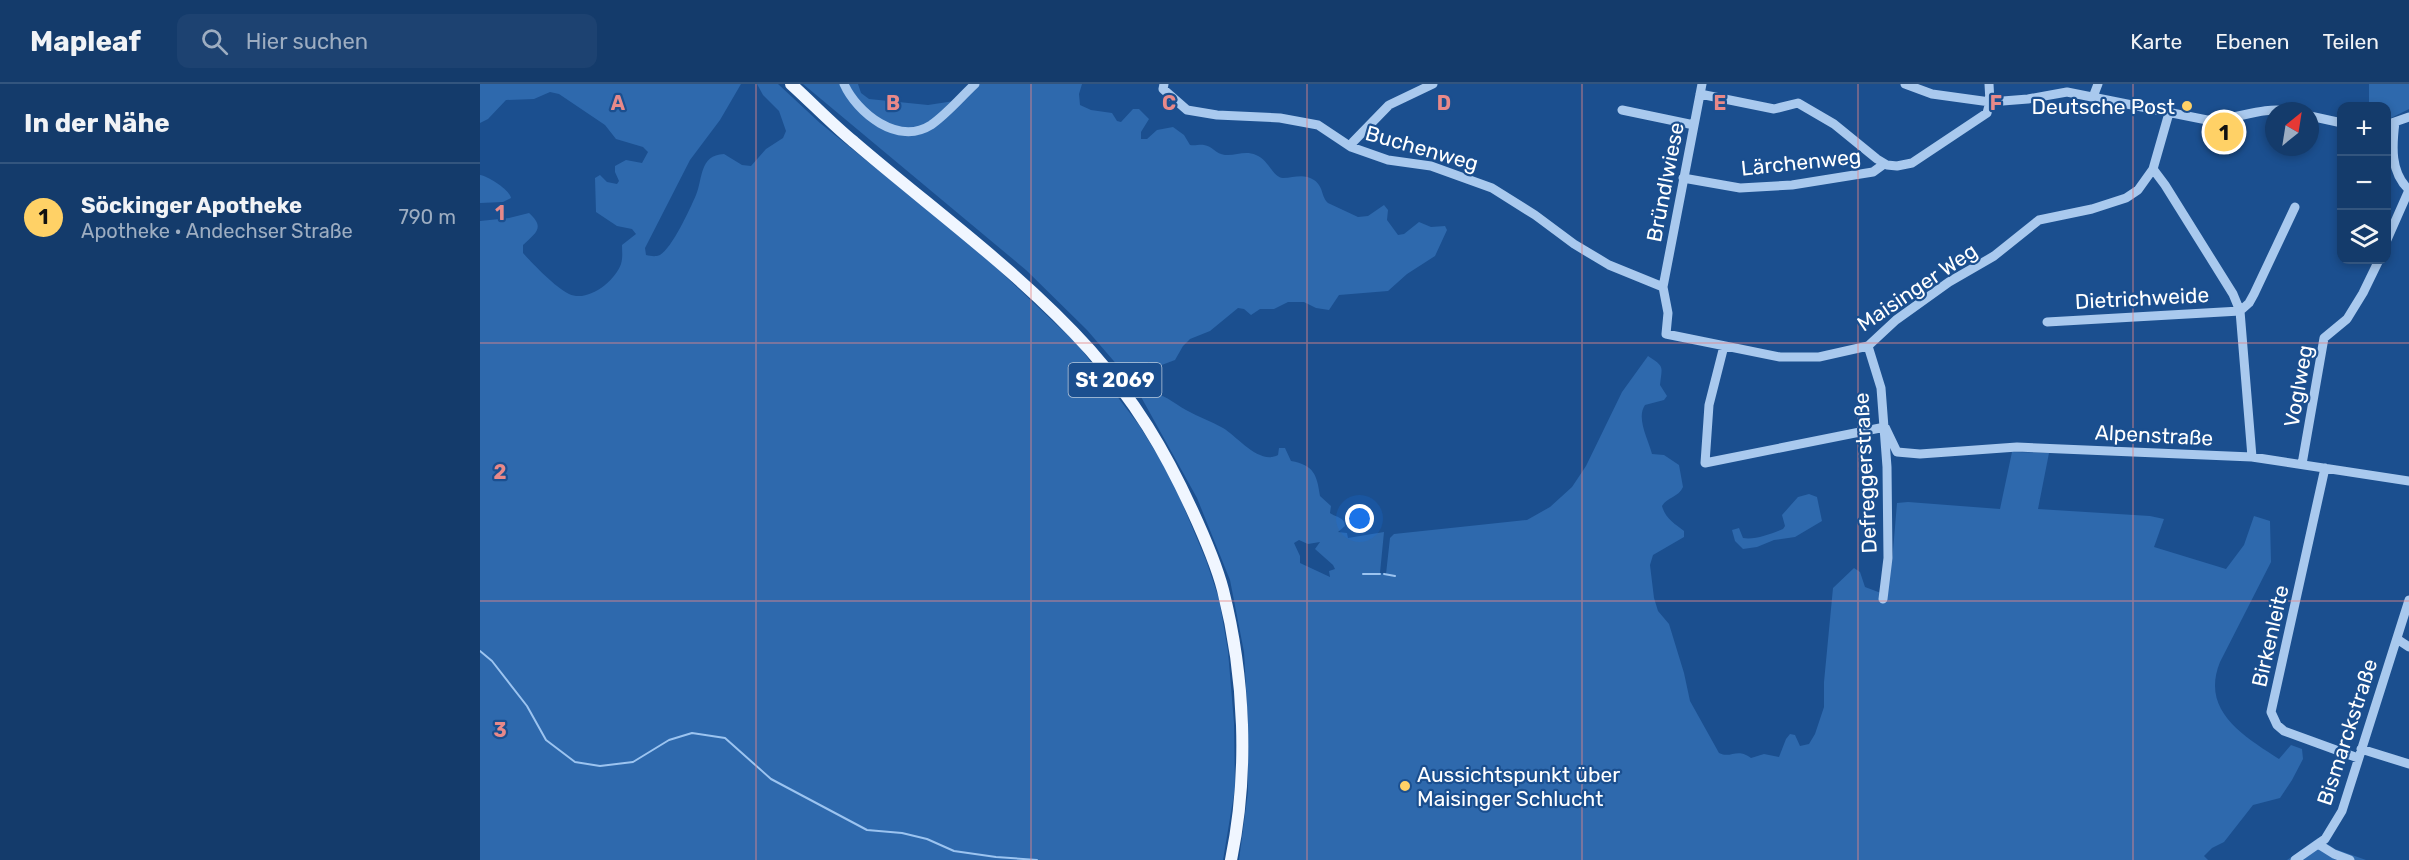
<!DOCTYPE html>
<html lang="de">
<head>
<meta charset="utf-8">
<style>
  body { margin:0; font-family:Rubik,sans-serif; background:#1d4271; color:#f1f3f6 }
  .controls { position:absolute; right:18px; top:18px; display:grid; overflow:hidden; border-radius:12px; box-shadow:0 3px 9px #0003 }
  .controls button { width:54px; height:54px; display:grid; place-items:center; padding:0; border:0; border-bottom:2px solid #33557e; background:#143b6b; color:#f1f3f6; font:30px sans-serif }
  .compass { position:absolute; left:1785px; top:18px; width:54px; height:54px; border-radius:50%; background:#143b6b; box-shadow:0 3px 9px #0003; rotate:30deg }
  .you { position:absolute; left:880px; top:435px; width:21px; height:21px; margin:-15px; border:4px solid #fff; border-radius:50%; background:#1a73e8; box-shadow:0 0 0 9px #1a73e833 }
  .badge { display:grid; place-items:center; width:39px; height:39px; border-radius:50%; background:#ffd166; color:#111; font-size:20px; font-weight:700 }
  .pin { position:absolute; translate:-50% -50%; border:3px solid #fff; box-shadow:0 2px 6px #0006 }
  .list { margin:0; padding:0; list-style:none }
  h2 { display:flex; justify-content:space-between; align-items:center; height:78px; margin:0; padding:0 24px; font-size:26px }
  h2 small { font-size:20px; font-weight:400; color:#9dadc1 }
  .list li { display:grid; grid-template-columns:39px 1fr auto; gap:18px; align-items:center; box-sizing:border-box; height:108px; padding:0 24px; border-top:2px solid #33557e }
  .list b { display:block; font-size:22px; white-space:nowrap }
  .list p { margin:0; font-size:20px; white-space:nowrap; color:#9dadc1 }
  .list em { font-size:20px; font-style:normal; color:#9dadc1 }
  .icon { flex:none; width:33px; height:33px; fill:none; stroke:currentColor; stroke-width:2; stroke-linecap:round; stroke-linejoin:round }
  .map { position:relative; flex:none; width:1929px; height:776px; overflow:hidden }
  header { display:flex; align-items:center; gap:36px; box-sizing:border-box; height:84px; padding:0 30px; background:#143b6b; border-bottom:2px solid #33557e }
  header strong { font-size:28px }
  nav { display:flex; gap:33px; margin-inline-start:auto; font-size:21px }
  .search { width:420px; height:54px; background:#1d4271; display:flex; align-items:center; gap:15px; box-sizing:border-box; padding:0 21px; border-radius:12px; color:#9dadc1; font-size:22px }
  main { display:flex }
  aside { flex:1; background:#143b6b }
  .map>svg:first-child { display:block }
</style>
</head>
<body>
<header>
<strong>Mapleaf</strong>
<div class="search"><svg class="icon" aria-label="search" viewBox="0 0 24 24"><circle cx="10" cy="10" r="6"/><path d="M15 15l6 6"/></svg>Hier suchen</div>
<nav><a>Karte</a><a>Ebenen</a><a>Teilen</a></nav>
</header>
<main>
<aside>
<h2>In der Nähe<small></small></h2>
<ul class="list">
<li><span class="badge">1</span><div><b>Söckinger Apotheke</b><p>Apotheke · Andechser Straße</p></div><em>790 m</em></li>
</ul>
</aside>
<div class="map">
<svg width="1929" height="776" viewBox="0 0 1929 776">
  <rect width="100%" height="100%" fill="#1b4f8f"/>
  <path fill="#2e69ad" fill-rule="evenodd" d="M0,0H261L240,36L210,76L165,164L166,171C171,172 175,173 180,171C192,164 210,125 216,111C223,95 219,71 244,70L262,81L271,82L286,65L303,54L306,47L299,27L283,11L277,0H298L340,39L502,170L598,261L659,341L691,393L726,476L739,515L748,567L754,639L755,704L743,776H0V137L29,134L49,129C66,144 55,149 43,161V169C54,181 75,203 89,210C108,219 135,197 141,180C143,173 142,168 142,161L156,150L152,145L137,142L116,128L115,94L120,91L127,98L137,100L139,97L135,88V82L146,76L162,79L168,68L163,63L136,55L125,41L79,10L70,8L54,15L26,16L8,35L0,39Z
    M323,0H378L381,9L389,15L448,21L481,16L499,0H602L599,10L600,21L611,26L632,29L637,37L641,38L653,25H659L669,35L661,48V55H667L677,46L693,43L704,51L710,61C715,62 720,60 724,61C732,62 736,70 745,71C756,72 765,66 776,71C789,76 793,94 803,94C814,94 823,89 834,96C844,103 841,113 848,119L878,133L888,132L904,121L908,126L907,136L918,151L924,150L939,138L951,143L965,142L967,146L955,172L927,190L908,207L859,211L849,226L836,224L824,218H808L794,225H780L771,231L764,225L758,224L730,247L710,255L703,262L695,276L679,282L668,278L662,294L657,295L645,290L607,246L546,186Z
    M1889,0H1929V25L1907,36L1906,22H1889Z
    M0,91C8,92 30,106 31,114L23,118L0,119Z
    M1168,272C1185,283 1182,282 1180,301L1187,312L1184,316L1165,321C1156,334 1168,355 1172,370L1184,371L1199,381L1203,403C1199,413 1187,413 1182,422C1185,434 1195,440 1204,447V453L1173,471L1170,481L1174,514L1178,527L1189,540L1204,589L1210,617L1239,669C1251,675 1257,663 1271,674L1284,670L1299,673L1306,655L1310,650L1315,651L1320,662L1329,660L1335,650L1344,623V598L1353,504L1374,484L1380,488L1385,503L1401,509L1406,483L1412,479L1417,419L1428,418L1520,425L1532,368L1569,369L1558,425L1670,432L1684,435L1674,463L1746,485L1764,461L1774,432L1790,437L1791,478L1740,578C1720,627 1764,652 1799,675L1811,661L1822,665L1823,675L1812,696L1800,714L1773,721L1744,758L1732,764L1724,772L1728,776H759L768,708V639L764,568L750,496L717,414L660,311C678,304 690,317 706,326C718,333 731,337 743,344C758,353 779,381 798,371L799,364H805L811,377C834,381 837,391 840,412L851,422L850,429C855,433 865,433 865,442L858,448L867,449L868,454L904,448L900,489L906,490L910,454L914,450L1047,436L1070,423L1092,403L1106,382L1142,308ZM819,456L828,460L840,458L835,465L853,481L855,485L849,487L850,493L820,479V472L814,459Z
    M1329,410L1337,413L1342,437L1315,453L1294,456L1277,463L1263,465L1255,457L1252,446L1259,444L1263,454C1275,456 1291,450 1303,445L1305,442L1302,431L1318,413Z
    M1838,754L1855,765L1886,776H1807Z"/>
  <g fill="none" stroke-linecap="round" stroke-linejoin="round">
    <path stroke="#9cc4f0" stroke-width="2" d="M883,490H900
      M904,490L915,492
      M0,567L12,577L47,622L66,656L95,678L120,682L153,678L189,656L212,649L245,654L291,695L387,746L422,749L447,755L474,767L516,773L557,776"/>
    <path stroke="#a9c9ee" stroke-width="9" d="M364,0C377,29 418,62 451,41C467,30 481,13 495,0
      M684,0L683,5L707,26L737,31L800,34L838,41L871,63L908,76L951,82L1012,104L1055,131L1094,160L1129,181L1183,203
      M1222,0L1183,203L1188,229L1186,250L1300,273H1339L1388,262L1416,236L1469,198L1514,172L1559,136L1612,125L1646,114L1658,106L1673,85L1689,29
      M1425,0L1452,10L1510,18L1548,15L1587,8L1727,36C1754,37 1781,22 1808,27
      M1220,10L1294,25L1318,19L1354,40L1397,75L1407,81L1417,82L1432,79L1507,29L1510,18L1509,0
      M1613,13L1618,0
      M1142,26L1214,41
      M1830,32L1862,39
      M1915,38C1912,62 1910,88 1929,106
      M1906,41L1929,33
      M871,63L873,58L909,21L953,0
      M1673,85L1685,101L1753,210L1760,227L1772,373
      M1203,94L1260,104L1312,101L1393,88L1404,80
      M1906,158L1929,106
      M1567,238L1760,227L1769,219L1774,210L1815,123
      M1244,262L1229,321L1225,379L1405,343L1417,368L1440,370L1537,363L1772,373L1929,397
      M1388,262L1401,304L1407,383L1408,474L1403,515
      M1822,380L1844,254L1867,235L1883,209L1899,176
      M1845,384L1791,628L1797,641L1804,647L1878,674
      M1917,555L1929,563
      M1881,665L1929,680
      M1838,760L1854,770L1870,776
      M1815,776L1845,755L1862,727L1929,516"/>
    <path stroke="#f0f6ff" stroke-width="12" d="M311,0C332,19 352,40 374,58C453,126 540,188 610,266C655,317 684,365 712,426C724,452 736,479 743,506C765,593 769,689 751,776"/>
  </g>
  <path fill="none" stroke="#e88989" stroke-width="1.5" stroke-opacity="0.55" d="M276,0V776M551,0V776M827,0V776M1102,0V776M1378,0V776M1653,0V776M0,259H1929M0,517H1929"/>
  <g fill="#ffd166" stroke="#1b4f8f" stroke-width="2">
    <circle cx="1707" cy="22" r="6"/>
    <circle cx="925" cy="702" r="6"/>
  </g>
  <g text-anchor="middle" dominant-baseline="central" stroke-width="4.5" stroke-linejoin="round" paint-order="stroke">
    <rect fill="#1b4f8f" stroke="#bbcadd" stroke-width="1.5" x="588.5" y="279" width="93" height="34" rx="4.5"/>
    <g font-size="20" font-weight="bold" fill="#fff">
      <text x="635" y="296">St 2069</text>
    </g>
    <g font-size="21" fill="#fff" stroke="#1b4f8f" text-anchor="end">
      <text x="1695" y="22">Deutsche Post</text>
      <text x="937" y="690" text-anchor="start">Aussichtspunkt über<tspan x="937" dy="24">Maisinger Schlucht</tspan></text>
    </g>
    <g font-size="21" fill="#fff" stroke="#1b4f8f">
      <text transform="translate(942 64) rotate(16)">Buchenweg</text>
      <text transform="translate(1321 78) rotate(-6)">Lärchenweg</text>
      <text transform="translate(1185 98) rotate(-79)">Bründlwiese</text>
      <text transform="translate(1437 203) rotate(-34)">Maisinger Weg</text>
      <text transform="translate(1662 214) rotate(-3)">Dietrichweide</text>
      <text transform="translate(1818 302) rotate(-80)">Voglweg</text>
      <text transform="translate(1674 351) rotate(3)">Alpenstraße</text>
      <text transform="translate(1385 389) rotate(-93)">Defreggerstraße</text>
      <text transform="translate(1790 552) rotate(-77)">Birkenleite</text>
      <text transform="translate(1867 648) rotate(-72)">Bismarckstraße</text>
    </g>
  </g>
  <g font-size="20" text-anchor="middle" font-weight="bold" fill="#e88989" stroke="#1b4f8f" stroke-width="4.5" stroke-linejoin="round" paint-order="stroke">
    <text x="138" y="26">A</text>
    <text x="413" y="26">B</text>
    <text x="689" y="26">C</text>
    <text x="964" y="26">D</text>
    <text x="1240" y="26">E</text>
    <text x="1516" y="26">F</text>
    <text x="20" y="136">1</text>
    <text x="20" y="395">2</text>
    <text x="20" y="653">3</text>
  </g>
</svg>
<div class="controls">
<button>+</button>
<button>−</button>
<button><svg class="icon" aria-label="layers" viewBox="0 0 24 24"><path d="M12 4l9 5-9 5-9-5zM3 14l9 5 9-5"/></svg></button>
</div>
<svg class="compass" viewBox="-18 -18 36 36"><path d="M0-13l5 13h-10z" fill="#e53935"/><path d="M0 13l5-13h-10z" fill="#9dadc1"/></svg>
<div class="you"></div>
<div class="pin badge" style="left:1744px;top:48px">1</div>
</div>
</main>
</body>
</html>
